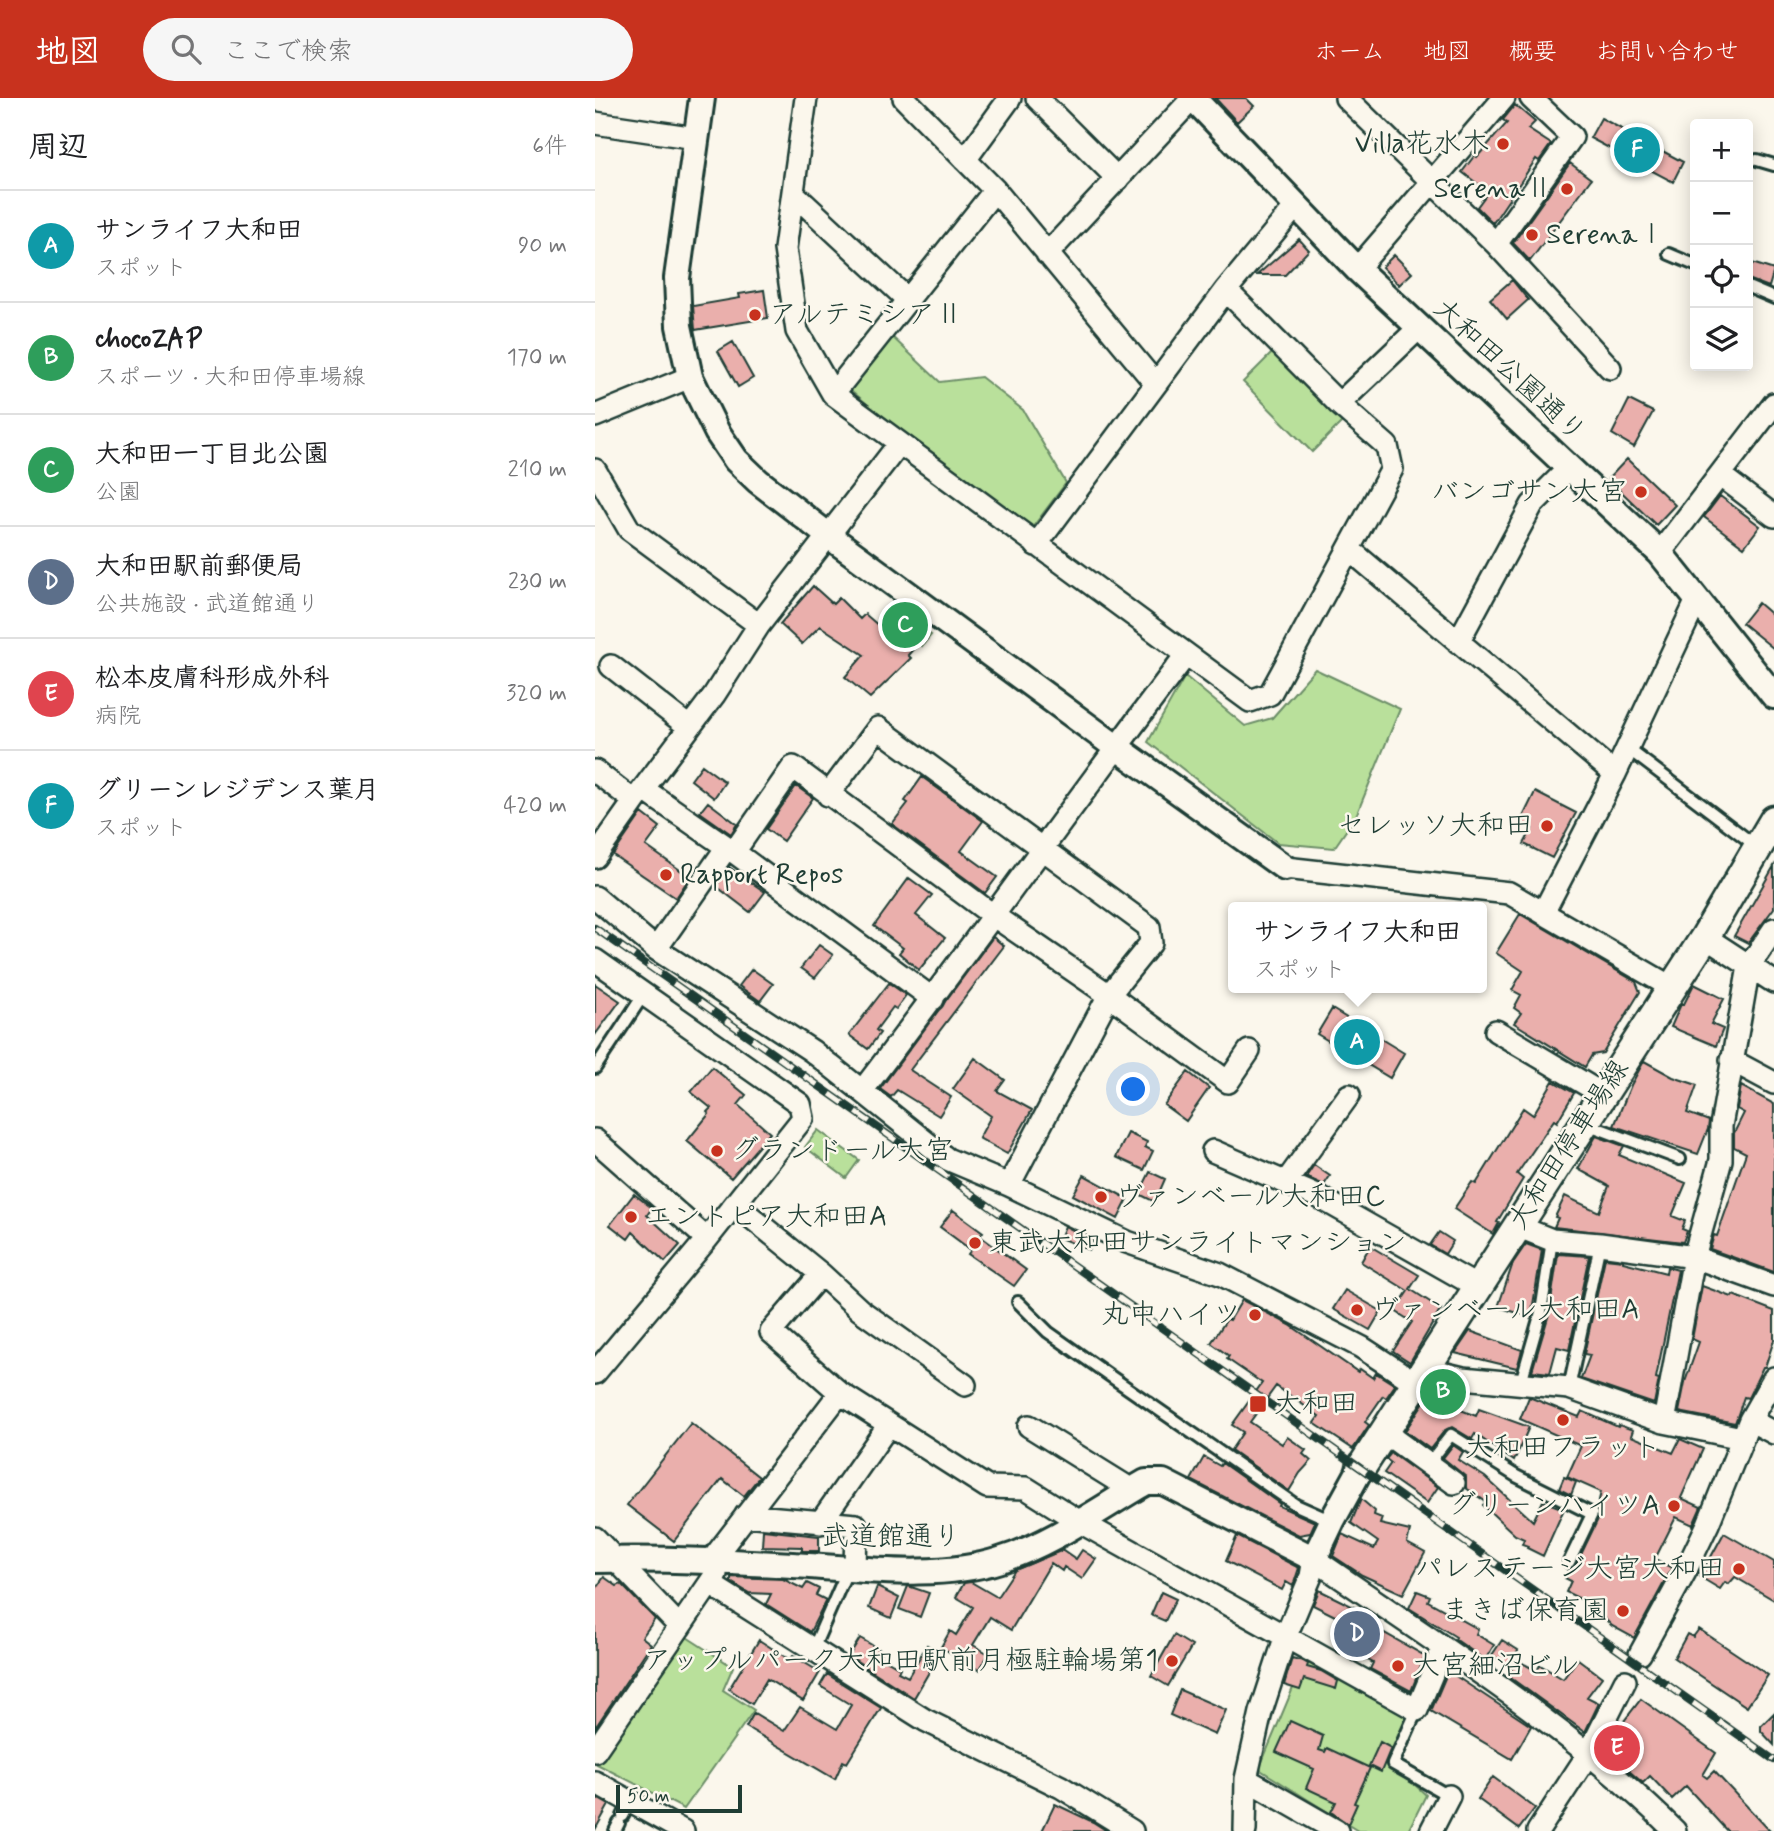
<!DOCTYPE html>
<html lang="ja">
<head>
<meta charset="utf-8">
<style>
  body { margin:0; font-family:Mynerve,"Klee One",sans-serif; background:#f6f6f6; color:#202124 }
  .controls { position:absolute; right:21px; top:21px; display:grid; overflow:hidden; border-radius:7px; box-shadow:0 4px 18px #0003 }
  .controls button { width:63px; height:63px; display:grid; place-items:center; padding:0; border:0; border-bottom:2px solid #e0e0e0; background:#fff; color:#202124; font:35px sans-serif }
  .scale { position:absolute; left:21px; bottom:18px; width:126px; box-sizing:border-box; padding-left:7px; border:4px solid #1f3d34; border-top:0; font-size:19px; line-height:24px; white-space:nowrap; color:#1f3d34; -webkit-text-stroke:5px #fbf7ec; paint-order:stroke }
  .you { position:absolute; left:539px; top:992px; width:24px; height:24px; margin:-18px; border:5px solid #fff; border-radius:50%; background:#1a73e8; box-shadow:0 0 0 10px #1a73e833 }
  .badge { display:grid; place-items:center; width:46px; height:46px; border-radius:50%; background:#c8321e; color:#fff; font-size:23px; font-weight:700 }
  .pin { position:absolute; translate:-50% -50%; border:4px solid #fff; box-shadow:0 2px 7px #0006 }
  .popup { position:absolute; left:633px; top:804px; width:259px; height:91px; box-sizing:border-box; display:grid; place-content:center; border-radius:7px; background:#fff; filter:drop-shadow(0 2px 5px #0005); font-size:23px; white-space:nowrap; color:#757577 }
  .popup b { font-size:26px; color:#202124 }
  .popup::after { content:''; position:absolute; left:50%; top:100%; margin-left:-14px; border:14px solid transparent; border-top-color:#fff }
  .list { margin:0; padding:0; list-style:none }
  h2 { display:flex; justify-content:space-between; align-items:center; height:91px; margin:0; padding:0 28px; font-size:30px }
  h2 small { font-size:23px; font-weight:400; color:#757577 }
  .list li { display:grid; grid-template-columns:46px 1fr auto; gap:21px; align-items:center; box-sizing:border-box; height:112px; padding:0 28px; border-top:2px solid #e0e0e0 }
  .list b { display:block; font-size:26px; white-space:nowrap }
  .list p { margin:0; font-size:23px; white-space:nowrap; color:#757577 }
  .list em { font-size:23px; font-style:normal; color:#757577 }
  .icon { flex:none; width:38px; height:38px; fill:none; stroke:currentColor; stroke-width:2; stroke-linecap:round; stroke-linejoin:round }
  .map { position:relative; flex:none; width:1179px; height:1733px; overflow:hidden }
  header { display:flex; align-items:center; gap:42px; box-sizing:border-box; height:98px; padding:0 35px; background:#c8321e; color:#fff }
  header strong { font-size:33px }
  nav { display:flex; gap:38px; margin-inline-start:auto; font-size:24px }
  .search { width:490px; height:63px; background:#f6f6f6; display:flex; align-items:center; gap:18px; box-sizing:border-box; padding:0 24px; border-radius:38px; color:#757577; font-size:26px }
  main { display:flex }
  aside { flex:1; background:#fff }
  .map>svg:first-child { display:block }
</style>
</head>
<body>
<header>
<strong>地図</strong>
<div class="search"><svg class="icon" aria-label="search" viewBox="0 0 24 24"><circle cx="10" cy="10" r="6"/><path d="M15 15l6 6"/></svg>ここで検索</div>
<nav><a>ホーム</a><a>地図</a><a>概要</a><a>お問い合わせ</a></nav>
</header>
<main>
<aside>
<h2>周辺<small>6件</small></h2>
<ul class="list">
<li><span class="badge" style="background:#0f9aa8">A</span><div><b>サンライフ大和田</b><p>スポット</p></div><em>90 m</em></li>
<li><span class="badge" style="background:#2e9e5b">B</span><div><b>chocoZAP</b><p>スポーツ · 大和田停車場線</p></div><em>170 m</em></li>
<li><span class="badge" style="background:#2e9e5b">C</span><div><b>大和田一丁目北公園</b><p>公園</p></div><em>210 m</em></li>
<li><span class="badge" style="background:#5c6f8a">D</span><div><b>大和田駅前郵便局</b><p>公共施設 · 武道館通り</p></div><em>230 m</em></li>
<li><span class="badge" style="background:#e0444e">E</span><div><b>松本皮膚科形成外科</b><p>病院</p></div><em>320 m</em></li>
<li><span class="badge" style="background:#0f9aa8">F</span><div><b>グリーンレジデンス葉月</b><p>スポット</p></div><em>420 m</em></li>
</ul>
</aside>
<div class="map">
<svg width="1179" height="1733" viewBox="0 0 1179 1733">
  <rect width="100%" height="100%" fill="#fbf7ec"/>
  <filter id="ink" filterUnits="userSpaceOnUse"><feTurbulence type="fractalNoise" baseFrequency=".0143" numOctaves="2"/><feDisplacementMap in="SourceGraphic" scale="14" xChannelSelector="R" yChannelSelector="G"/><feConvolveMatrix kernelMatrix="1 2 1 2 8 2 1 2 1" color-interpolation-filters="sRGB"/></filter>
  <g filter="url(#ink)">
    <path fill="#b9e09b" stroke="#6c8e68" stroke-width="2" d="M294,236L345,284L386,279L428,312L471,385L437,430L313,341L251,288Z
      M680,252L749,322L717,354L648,284Z
      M292,511L336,537L327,548L288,517Z
      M720,571L805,611L761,718L739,750L683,745L553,644L590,578L650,628L677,620Z
      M223,1032L264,1062L251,1080L210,1049Z
      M87,1536L138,1569L128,1592L159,1612L89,1711L2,1666Z
      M711,1559L788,1600L815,1623L795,1664L831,1697L813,1733H763L664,1671Z"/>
    <path fill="#eaafac" stroke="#1f3d34" stroke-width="2" d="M620,0H651L659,8L642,24Z
      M920,7L940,24L933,31L956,46L944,63L941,61L898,125L882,109L893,94L867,74L880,57L882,59L912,25L908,22Z
      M1006,20L1088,64L1078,84L995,40Z
      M975,65L996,81L935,163L918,145Z
      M704,141L714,152L690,177H662Z
      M799,157L817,175L804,187L787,169Z
      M1157,165L1179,172L1174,189L1153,181Z
      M917,182L933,202L912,221L895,201Z
      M169,192L173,220L100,232L98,208L145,200L144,196Z
      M138,244L158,280L143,289L123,253Z
      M1034,302L1058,314L1039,349L1017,336Z
      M1032,361L1080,407L1061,427L1013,381Z
      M1125,398L1165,428L1149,449L1109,419Z
      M218,488L238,506L244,500L265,521L270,516L292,535L298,530L320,549L313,557L316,560L275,600L250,579L269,557L225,528L207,546L185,526Z
      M1163,505L1179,519V551L1147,525Z
      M107,667L130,684L119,700L96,682Z
      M327,679L388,723L366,753L402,779L390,795L297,726L313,705L310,703Z
      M201,688L218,700L188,743L171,731Z
      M940,694L981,715L957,760L929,746L937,731L925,725Z
      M113,704L142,726L136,736L105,714Z
      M47,715L65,729L51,748L95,779L81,800L18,757Z
      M1179,768V810L1153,845L1139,838Z
      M134,769L170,794L155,814L121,788Z
      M314,780L337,797L321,817L350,840L324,872L304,855L308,850L279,828Z
      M925,816L1041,884L1045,894L1008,955L997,957L990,969L919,925L926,915L919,910L926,897L917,892L928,873L901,855Z
      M398,839L409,848L315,972L356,999L344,1018L302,992L296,999L285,991Z
      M224,847L238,857L220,880L206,870Z
      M157,871L178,886L165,903L144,888Z
      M294,885L311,897L301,911L298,909L281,932L285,935L273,951L254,937Z
      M0,886L25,903L0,937Z
      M1099,886L1129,901L1116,926L1128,931L1121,948L1076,929L1086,906H1089Z
      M737,911L809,955L795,980L722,936Z
      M380,960L410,982L402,993L437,1012L412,1056L384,1040L396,1018L358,991Z
      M1049,963L1078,979L1102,987L1092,1015L1114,1023L1113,1031L1103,1056L1019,1028L1036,987Z
      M117,969L151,997L143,1007L175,1035L136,1080L92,1043L114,1016L112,1014L116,1010L96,994Z
      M593,974L614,990L591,1023L569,1007Z
      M958,983L979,995L962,1024L959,1022L922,1076L928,1081L902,1124L904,1125L898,1136L859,1111L877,1084L881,1086L928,1010L938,1017Z
      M1146,988L1179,1006V1174L1115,1151L1119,1137L1122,1138L1151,1055L1139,1049V1035L1149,1015L1142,1011Z
      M533,1035L552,1044L550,1049L558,1053L549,1072L521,1059Z
      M1001,1038L1029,1048L1024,1057L1091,1085L1077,1118L1090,1123L1087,1131L1092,1133L1088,1144L959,1129L963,1120L960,1119L970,1098L1004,1114L1014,1088L983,1071Z
      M719,1067L735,1078L729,1087L711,1079Z
      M555,1074L570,1081L560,1104L544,1096Z
      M489,1077L533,1101L523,1121L478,1097Z
      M39,1096L57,1110L52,1117L85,1147L70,1164L38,1134L33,1141L15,1127Z
      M358,1112L388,1134L385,1138L431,1172L419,1188L373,1156L376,1152L345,1129Z
      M470,1128L498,1142L494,1152L465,1140Z
      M844,1134L858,1143L850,1156L835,1147Z
      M931,1146L947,1152L936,1219L903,1209L918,1165Z
      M775,1148L824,1177L815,1191L846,1211L815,1264L798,1253L817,1224L800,1213L813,1193L766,1164Z
      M963,1156L994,1158L974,1252L962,1249L955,1275L937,1273L954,1216Z
      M1010,1160L1028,1162V1164L1071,1175L1072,1169L1083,1172L1061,1280L1064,1281L1059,1306L986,1281L995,1257L989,1256Z
      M1107,1188L1137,1199L1138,1197L1179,1213V1242L1170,1269H1168L1153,1300L1149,1299L1140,1325L1084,1314L1090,1284L1104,1244L1097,1241Z
      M750,1192L786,1213L775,1232L738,1211Z
      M647,1202L695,1227L763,1274L765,1271L778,1280L781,1275L800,1287L791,1300L788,1298L770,1324L774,1327L758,1351L719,1325L724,1318L681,1288L655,1324L687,1346L692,1339L711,1352L708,1356L716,1363L705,1375L694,1393L636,1352L648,1334L637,1327L667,1285L632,1261L634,1258L616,1245L632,1221L635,1222Z
      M875,1233L927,1252L922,1270L860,1255Z
      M840,1287L861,1292L853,1307L881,1318L884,1311L934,1329L919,1363L880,1336L877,1341L857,1329L850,1332L835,1351L810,1333Z
      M934,1299L984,1319L987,1313L1023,1329L1024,1327L1038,1332L1036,1338L1078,1355L1085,1341L1108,1351L1086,1400L1106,1409L1098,1427L1081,1419L1060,1461L1077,1470L1039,1540L1017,1528L994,1505L971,1494L976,1483L970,1480L974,1472L981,1467L1004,1419L1002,1410L1006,1394L972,1379L986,1348L925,1321Z
      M96,1325L164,1379L149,1398L127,1381L79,1443L32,1407Z
      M858,1347L868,1354L863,1362L890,1379L938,1423L948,1403L969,1411L948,1458L932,1450L933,1448L927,1446L929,1441L920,1437L888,1407L891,1404L871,1390V1379L848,1360Z
      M796,1355L843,1389L832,1405L789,1375L796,1365L791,1361Z
      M609,1359L625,1368L627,1365L685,1406L684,1408L720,1424L715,1435L704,1437L596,1382Z
      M969,1379L981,1384L976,1397L964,1391Z
      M766,1401L780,1413L779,1417L787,1420L785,1426L815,1433L812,1445L830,1455L808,1496L767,1477L738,1458L747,1436L779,1451L783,1444L756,1425Z
      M168,1432L224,1438V1453H207V1449L167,1448Z
      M1129,1435L1179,1464V1502L1140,1479L1134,1486L1130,1484L1125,1491L1105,1479Z
      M642,1438L704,1470L698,1488L691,1484L687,1492L631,1463Z
      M468,1452L481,1461L487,1452L501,1461L487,1481L469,1469L467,1473L456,1465L416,1532L395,1519L378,1547L394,1556L384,1572L346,1549L355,1533L361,1537L378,1509L361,1499L369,1485L376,1484L402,1499L420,1472Z
      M9,1479L22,1488L26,1486L60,1521L47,1539L56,1546L0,1630V1492Z
      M136,1479L188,1481L208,1491L212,1485L224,1491L221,1497L231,1502L215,1534L171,1506L176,1496L154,1495L136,1484Z
      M313,1488L334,1495L325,1519L304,1511Z
      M282,1489L304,1500L296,1520L274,1510Z
      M724,1492L783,1521L779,1529L830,1558L816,1593L775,1571L778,1565L743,1545L754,1525L718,1507Z
      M822,1493L835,1498L833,1503L883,1531L881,1536L899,1547L890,1562L860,1541L861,1539L814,1510Z
      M566,1494L581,1501L570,1523L556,1517Z
      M1104,1531L1173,1577L1152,1609L1079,1560L1092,1536L1098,1539Z
      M579,1537L597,1548L573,1588L556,1578Z
      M265,1540L287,1553L284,1558L305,1570L303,1574L313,1579L332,1547L345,1555L319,1600L254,1558Z
      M164,1542L195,1562L198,1558L225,1574L208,1603L172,1581L157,1606L134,1591Z
      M907,1542L923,1552L913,1568L897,1557Z
      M697,1560L708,1563L713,1566L712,1569L726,1573L743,1583L741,1591L709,1581L705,1592L689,1587Z
      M983,1561L1007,1579L992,1599L1004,1605L990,1634L913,1578L922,1562L942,1573L945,1567L968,1581Z
      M853,1573L936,1628L917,1661L836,1613Z
      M232,1576L286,1610L252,1665L248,1663L240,1681L151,1629L159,1615L189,1633L205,1609L242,1631L256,1607L225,1588Z
      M585,1592L631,1612L620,1637L575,1617Z
      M1046,1601L1121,1655L1108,1677L1112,1680L1119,1673L1175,1733H1132L1091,1688L1077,1701L1055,1678L1048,1685L1034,1673L1036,1670L1010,1652L1016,1640Z
      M1179,1615V1647L1166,1633V1628Z
      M695,1623L728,1638L724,1652L730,1654L732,1650L775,1670L759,1705L762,1706L753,1726L736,1714L741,1704L711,1690L719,1671L681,1654Z
      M785,1644L796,1650L786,1674L774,1668Z
      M898,1679L940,1710L924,1731L883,1701Z
      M0,1699L14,1707L0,1732Z
      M460,1706L498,1724L512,1733H447Z"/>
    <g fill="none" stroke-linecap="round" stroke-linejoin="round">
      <defs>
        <path id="service" d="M1162,62L1179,67
          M1074,156L1100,167
          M1153,189L1179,200
          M1032,650L1161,748
          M0,970L49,896
          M989,1025L1085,1061
          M423,1204L453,1234L518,1280L701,1407L737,1423
          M926,1284L946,1214L957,1142
          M974,1290L1005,1146
          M833,1366L856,1337L921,1378L997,1416L974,1464
          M218,1551L253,1471
          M822,1612L798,1666L854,1698
          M28,1718L35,1704
          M20,1733L24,1725"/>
        <path id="minor" d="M211,0L190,151L202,233L238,296
          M309,0L400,92L560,285
          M442,0L523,81
          M751,0L901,146
          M936,0L977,39L901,146L1015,270
          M0,25L101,40
          M370,62L415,0
          M400,92L238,296L655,603L675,596L797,371L792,348L744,306L631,192
          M198,95L313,202
          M452,156L598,0
          M762,171L909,0
          M744,306L824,230
          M0,318L95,279
          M0,372L34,431L164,527
          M1125,377L1179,418
          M441,447L631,192L701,108
          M754,451L1020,676
          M1065,455L1179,306
          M863,544L937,407L974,370
          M16,568L94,629
          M0,673L39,703
          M48,691L139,754L338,901
          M233,697L283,630L554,829L556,845L514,897L633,984L654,953
          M139,754L198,669L399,818L514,897L414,1087
          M0,759L48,691L119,597L164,527L304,346
          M690,770L914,795L1076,889
          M0,799L61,851L217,953L352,1061L414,1087L532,1144L625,1176L766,1249L821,1285
          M948,815L1020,676L1102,502
          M1110,839L1179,884
          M61,851L132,749
          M0,862L205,1006L208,1020L112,1141
          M901,933L1007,996
          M1136,962L1179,985
          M267,993C377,850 481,701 591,557
          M0,1042L112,1141L0,1275
          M618,1053L724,1099L881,1188
          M691,1084L754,997
          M141,1107L226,1176L176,1234L245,1295L392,1389L431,1390L485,1424L822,1612L848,1550
          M922,1128L957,1142L1005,1146L1099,1159L1179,1188
          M226,1176L265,1212L370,1287
          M830,1271L868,1280L974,1290L1069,1324L1147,1340
          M1155,1322L1179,1335
          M1069,1324L1099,1159L1126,1062V1028L1154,868L1179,831
          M434,1328L537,1392
          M789,1334L859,1385
          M151,1417L261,1427L260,1471
          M225,1425L293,1328
          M0,1440L85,1529
          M117,1462L245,1295
          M115,1486L330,1622L466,1689L537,1733
          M1045,1556L1090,1474L1113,1426L1155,1322L1179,1280
          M0,1653L121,1476
          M651,1681L742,1733
          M0,1684L88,1733
          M650,1733L651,1681L666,1614L690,1540L716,1478L719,1461C843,1547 973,1627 1080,1733
          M836,1733L854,1698
          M943,1733L994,1655L1030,1583"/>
        <path id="tertiary" d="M107,0L82,180L84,228L95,279L122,334L141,362L163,383L234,438L521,649L690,770
          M598,0L762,171L1065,455L1179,598
          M0,1462C71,1460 142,1464 214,1468C274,1472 347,1481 405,1462C457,1446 504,1411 551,1384H568L719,1461L737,1423L766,1370"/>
        <path id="secondary" d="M766,1370L1110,839L1179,722"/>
      </defs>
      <use href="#service" stroke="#1f3d34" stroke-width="16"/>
      <use href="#minor" stroke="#1f3d34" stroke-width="26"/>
      <use href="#tertiary" stroke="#1f3d34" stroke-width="30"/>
      <use href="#secondary" stroke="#1f3d34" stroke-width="33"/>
      <use href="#service" stroke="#fbf7ec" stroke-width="10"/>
      <use href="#minor" stroke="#fbf7ec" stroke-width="21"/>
      <use href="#tertiary" stroke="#fbf7ec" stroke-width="24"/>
      <use href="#secondary" stroke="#fbf7ec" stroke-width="28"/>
      <defs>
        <path id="rail" d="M0,830L1179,1662"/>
      </defs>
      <use href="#rail" stroke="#1f3d34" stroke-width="8"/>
      <use href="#rail" stroke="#fbf7ec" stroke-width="5" stroke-dasharray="16" stroke-linecap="butt"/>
    </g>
  </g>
  <g fill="#c8321e" stroke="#fbf7ec" stroke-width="2.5">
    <circle cx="908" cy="46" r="7"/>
    <circle cx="972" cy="91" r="7"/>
    <circle cx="937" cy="137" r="7"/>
    <circle cx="160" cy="217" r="7"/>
    <circle cx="1046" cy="394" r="7"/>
    <circle cx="952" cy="728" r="7"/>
    <circle cx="71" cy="777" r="7"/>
    <circle cx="122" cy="1053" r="7"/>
    <circle cx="506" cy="1099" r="7"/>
    <circle cx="36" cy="1119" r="7"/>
    <circle cx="380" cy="1145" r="7"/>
    <circle cx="762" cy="1212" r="7"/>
    <circle cx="660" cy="1217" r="7"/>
    <rect x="654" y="1297" width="18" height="18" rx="3.5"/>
    <circle cx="968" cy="1322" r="7"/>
    <circle cx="1079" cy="1408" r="7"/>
    <circle cx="1144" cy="1471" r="7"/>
    <circle cx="1028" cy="1513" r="7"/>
    <circle cx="577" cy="1563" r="7"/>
    <circle cx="803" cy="1568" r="7"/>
  </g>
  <g text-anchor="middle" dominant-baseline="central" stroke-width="5" stroke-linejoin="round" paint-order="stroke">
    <g font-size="28" fill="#1f3d34" stroke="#fbf7ec" text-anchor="start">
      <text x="894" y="46" text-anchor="end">Villa花水木</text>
      <text x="958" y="91" text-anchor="end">SerenaⅡ</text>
      <text x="951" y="137">SerenaⅠ</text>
      <text x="174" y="217">アルテミシアⅡ</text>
      <text x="1032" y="394" text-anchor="end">バンゴサン大宮</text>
      <text x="938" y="728" text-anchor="end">セレッソ大和田</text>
      <text x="85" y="777">Rapport Repos</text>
      <text x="136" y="1053">グランドール大宮</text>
      <text x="520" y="1099">ヴァンベール大和田C</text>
      <text x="50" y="1119">エントピア大和田A</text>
      <text x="394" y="1145">東武大和田サンライトマンション</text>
      <text x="776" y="1212">ヴァンベール大和田A</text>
      <text x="646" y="1217" text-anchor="end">丸中ハイツ</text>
      <text x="679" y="1306">大和田</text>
      <text x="968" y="1350" text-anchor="middle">大和田フラット</text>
      <text x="1065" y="1408" text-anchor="end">グリーンハイツA</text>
      <text x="1130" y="1471" text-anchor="end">パレステージ大宮大和田</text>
      <text x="1014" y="1513" text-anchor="end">まきば保育園</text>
      <text x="563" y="1563" text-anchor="end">アップルパーク大和田駅前月極駐輪場第1</text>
      <text x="817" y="1568">大宮細沼ビル</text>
    </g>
    <g font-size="28" fill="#1f3d34" stroke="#fbf7ec">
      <text transform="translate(914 273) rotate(43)">大和田公園通り</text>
      <text transform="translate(974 1047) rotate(-57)">大和田停車場線</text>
      <text x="296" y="1439">武道館通り</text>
    </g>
  </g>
</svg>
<div class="controls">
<button>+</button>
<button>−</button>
<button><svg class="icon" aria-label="locate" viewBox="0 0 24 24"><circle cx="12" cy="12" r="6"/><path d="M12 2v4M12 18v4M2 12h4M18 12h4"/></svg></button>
<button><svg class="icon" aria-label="layers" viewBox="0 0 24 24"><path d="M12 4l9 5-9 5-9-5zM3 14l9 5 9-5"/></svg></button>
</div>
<div class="scale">50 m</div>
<div class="you"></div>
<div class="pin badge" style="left:762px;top:944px;background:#0f9aa8">A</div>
<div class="popup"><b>サンライフ大和田</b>スポット</div>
<div class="pin badge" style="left:848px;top:1294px;background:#2e9e5b">B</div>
<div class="pin badge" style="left:310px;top:527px;background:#2e9e5b">C</div>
<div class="pin badge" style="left:762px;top:1536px;background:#5c6f8a">D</div>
<div class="pin badge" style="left:1022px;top:1650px;background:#e0444e">E</div>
<div class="pin badge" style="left:1042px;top:52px;background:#0f9aa8">F</div>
</div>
</main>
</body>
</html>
